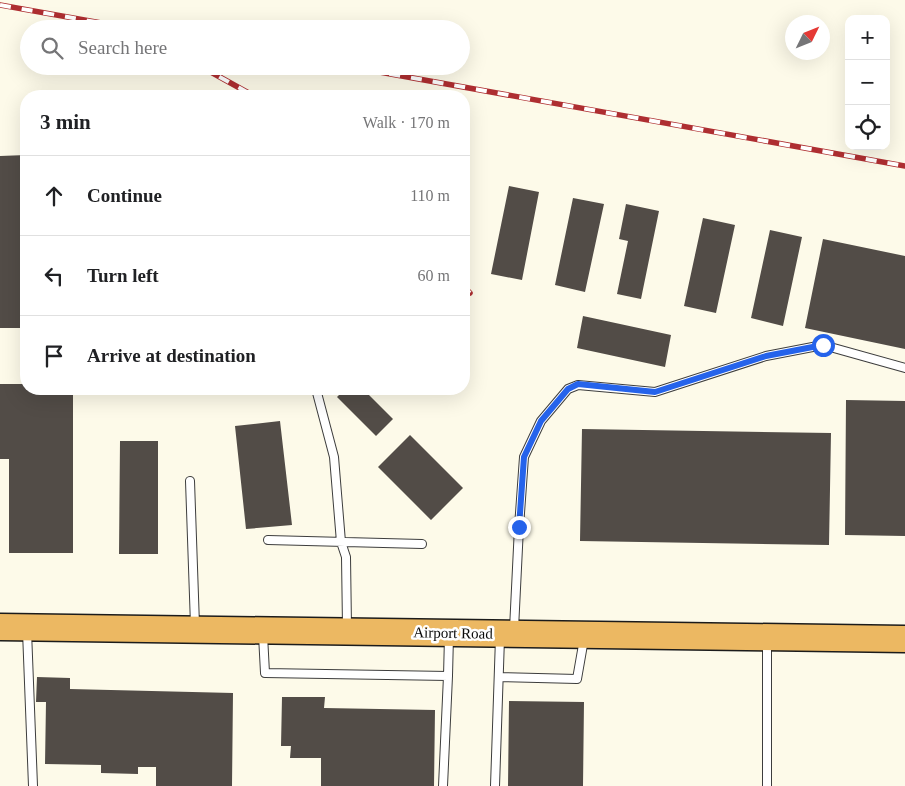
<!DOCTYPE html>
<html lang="en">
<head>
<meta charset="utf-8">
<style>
  body { margin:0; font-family:"Times New Roman",serif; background:#f2f2f2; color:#202124 }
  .controls { position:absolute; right:15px; top:15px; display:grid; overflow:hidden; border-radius:10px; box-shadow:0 5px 20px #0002 }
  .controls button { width:45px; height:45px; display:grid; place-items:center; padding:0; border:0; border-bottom:1px solid #e0e0e0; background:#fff; color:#202124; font:25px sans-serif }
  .compass { position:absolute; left:785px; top:15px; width:45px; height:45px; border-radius:50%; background:#fff; box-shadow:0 5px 20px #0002; rotate:47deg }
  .stop { position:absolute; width:15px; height:15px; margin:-11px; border:4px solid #2563eb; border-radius:50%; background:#fff }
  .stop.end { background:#2563eb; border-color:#fff; box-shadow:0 1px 5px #0008 }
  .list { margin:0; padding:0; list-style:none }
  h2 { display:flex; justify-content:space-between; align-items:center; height:65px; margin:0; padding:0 20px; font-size:21px }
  h2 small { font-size:16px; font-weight:400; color:#757577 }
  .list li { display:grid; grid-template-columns:32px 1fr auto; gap:15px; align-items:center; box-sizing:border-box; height:80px; padding:0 20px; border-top:1px solid #e0e0e0 }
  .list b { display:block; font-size:19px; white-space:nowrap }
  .list em { font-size:16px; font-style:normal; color:#757577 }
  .icon { flex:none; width:28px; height:28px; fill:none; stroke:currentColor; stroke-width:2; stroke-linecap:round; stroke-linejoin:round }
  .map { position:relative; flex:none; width:905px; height:786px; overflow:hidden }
  .search { position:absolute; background:#fff; box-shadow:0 5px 20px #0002; left:20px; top:20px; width:450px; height:55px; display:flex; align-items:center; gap:12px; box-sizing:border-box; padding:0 18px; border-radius:28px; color:#757577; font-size:19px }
  .panel { position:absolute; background:#fff; box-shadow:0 5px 20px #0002; left:20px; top:90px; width:450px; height:305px; border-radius:20px }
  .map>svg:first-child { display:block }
</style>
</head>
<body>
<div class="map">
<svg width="905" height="786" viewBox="0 0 905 786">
  <rect width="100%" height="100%" fill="#fdfae9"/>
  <path fill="#524c47" d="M26,155V328H0V156Z
    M509,186L539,192L522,280L491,274Z
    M573,198L604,204L585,292L555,285Z
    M626,204L659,211L641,299L617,294L628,241L619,239Z
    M703,218L735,225L716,313L684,306Z
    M770,230L802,237L783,326L751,318Z
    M823,239L905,256V349L805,328Z
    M583,316L671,335L665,367L577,348Z
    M0,384H26V389H73V553H9V459H0Z
    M345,389H363L393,419L376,436L337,397Z
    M846,400L905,401V536L845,535Z
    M280,421L292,525L246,529L235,426Z
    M582,429L831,433L829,545L580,541Z
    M410,435L463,488L431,520L378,467Z
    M120,441H158V554H119Z
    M37,677L70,678V689L233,693L232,786H156V767H138V774L101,773V765L45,764L46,702H36Z
    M282,697H325L324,708L435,710L434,786H321V758H290L291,746H281Z
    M509,701L584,702L583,786H508Z"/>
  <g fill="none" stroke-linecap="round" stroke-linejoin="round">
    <defs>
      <path id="service" d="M316,389L334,457L341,542L346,557L347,627
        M190,481L195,625
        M268,540L422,544
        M514,629L519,527L524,457L541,421L568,389L578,385L655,392L766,356L823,345L905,368
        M27,631L33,786
        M263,635L265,673L448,676L449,636
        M499,677L577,679L584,639
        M443,786L448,676
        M495,786L500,638
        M767,786V641"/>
      <path id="trunk" d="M0,627L905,639"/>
    </defs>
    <use href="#service" stroke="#3d3d3d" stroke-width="10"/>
    <use href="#trunk" stroke="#1b1b1b" stroke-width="29"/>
    <use href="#service" stroke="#fff" stroke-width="8"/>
    <use href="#trunk" stroke="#ecb862" stroke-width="26"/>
    <defs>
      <path id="rail" d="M0,5L135,29
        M200,66L254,96
        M346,66L905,166
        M464,287L470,293"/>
    </defs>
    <use href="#rail" stroke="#ae2e31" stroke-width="5.5"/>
    <use href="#rail" stroke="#fff" stroke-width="4" stroke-dasharray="11" stroke-linecap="butt"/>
  </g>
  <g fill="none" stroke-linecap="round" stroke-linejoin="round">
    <path stroke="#2563eb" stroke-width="6" d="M519,527L524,457L541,421L568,389L578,384L655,392L766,356L823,345"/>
  </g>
  <g text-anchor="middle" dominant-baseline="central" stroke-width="5" stroke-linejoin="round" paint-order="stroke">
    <g font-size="15" fill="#0a0a0a" stroke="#fff">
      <text transform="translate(453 633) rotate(1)">Airport Road</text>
    </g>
  </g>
</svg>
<div class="controls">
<button>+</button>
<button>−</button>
<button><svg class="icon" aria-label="locate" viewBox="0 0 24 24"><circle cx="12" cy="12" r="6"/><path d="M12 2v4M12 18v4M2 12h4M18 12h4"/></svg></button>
</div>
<svg class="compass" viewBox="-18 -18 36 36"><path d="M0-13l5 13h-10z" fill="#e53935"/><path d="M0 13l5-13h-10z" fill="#757577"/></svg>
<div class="stop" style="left:823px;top:345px"></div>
<div class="stop end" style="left:519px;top:527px"></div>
<div class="search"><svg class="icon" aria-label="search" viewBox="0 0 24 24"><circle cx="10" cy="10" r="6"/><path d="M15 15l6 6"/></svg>Search here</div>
<section class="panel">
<h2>3 min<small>Walk · 170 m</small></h2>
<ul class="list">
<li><svg class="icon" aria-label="ahead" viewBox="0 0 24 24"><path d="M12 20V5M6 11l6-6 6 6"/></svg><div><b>Continue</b></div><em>110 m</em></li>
<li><svg class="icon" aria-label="left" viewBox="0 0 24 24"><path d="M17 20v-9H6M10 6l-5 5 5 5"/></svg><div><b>Turn left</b></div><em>60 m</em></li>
<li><svg class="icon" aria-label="arrive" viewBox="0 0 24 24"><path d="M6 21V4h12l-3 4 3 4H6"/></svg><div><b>Arrive at destination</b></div></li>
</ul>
</section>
</div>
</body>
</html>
